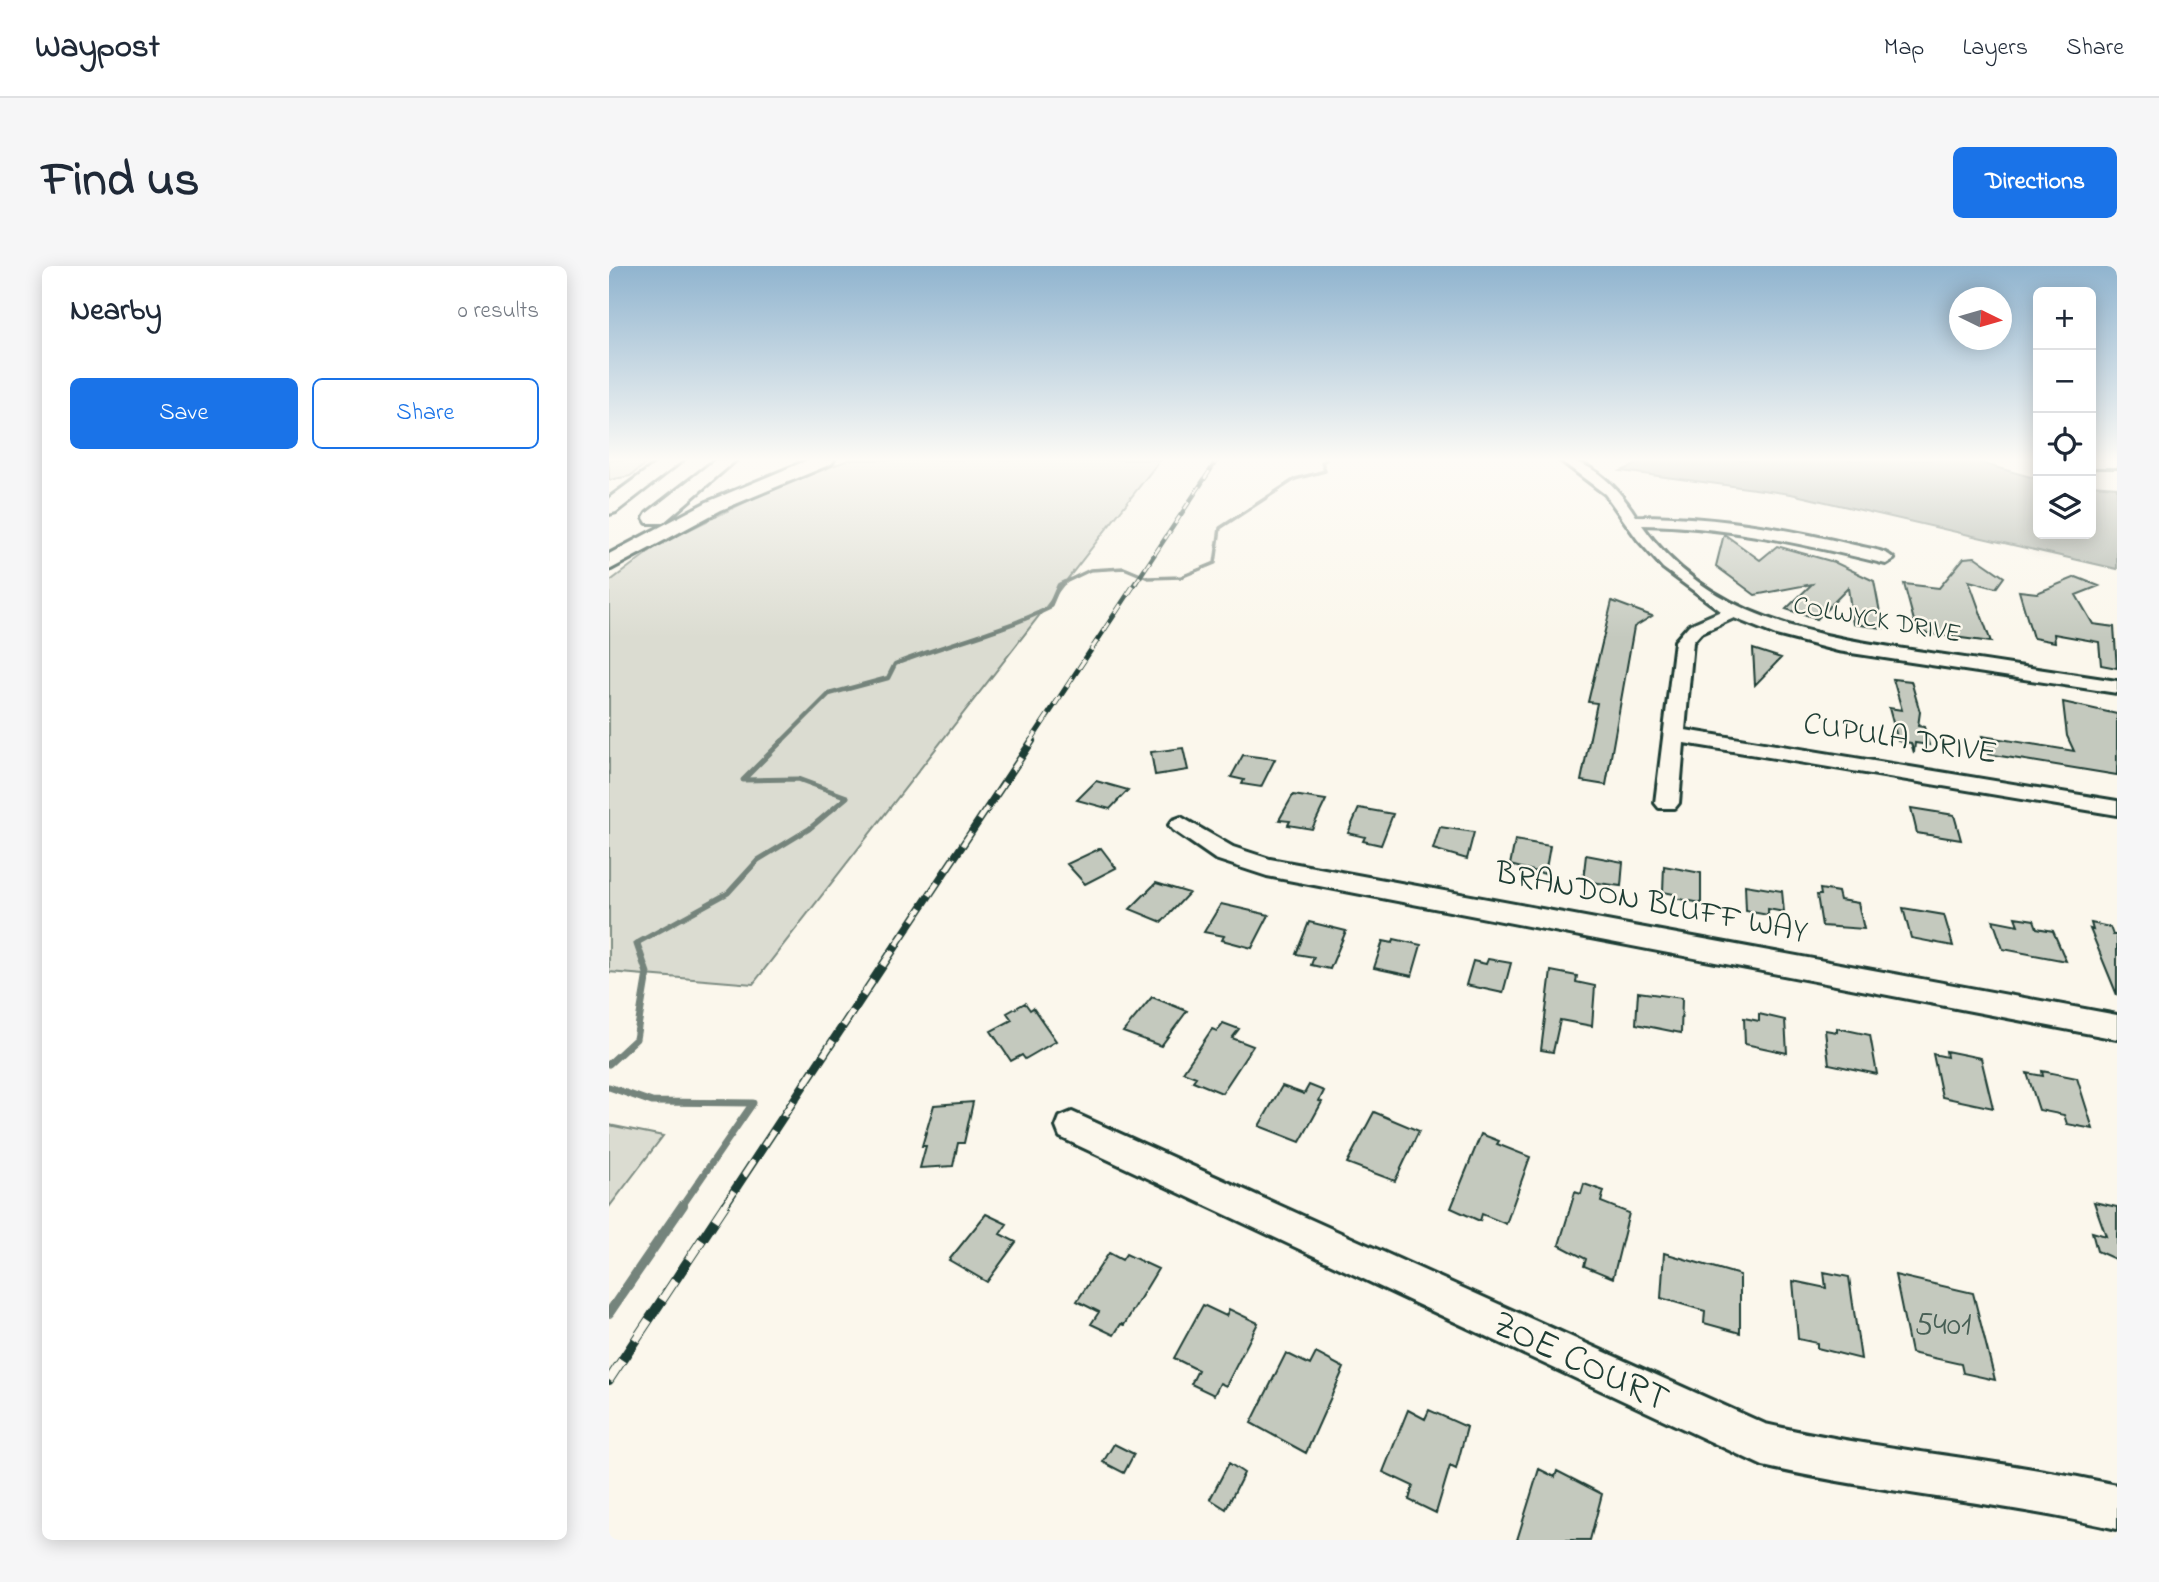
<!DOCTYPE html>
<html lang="en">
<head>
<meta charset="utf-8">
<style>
  body { margin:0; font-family:"Indie Flower",sans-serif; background:#f6f6f7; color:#1f2937 }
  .controls { position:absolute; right:21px; top:21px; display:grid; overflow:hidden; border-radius:10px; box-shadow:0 4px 18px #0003 }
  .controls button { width:63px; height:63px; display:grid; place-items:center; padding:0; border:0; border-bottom:2px solid #e0e1e3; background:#fff; color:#1f2937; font:35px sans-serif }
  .compass { position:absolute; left:1340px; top:21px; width:63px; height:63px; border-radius:50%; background:#fff; box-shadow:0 4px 18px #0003; rotate:95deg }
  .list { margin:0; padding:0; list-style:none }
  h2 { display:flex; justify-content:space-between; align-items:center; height:91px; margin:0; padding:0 28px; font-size:30px }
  h2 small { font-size:23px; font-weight:400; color:#747a83 }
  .actions { display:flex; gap:14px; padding:21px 28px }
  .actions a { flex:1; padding:16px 0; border:2px solid #1a73e8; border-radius:10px; text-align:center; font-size:24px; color:#1a73e8 }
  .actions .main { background:#1a73e8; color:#fff }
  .icon { flex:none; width:38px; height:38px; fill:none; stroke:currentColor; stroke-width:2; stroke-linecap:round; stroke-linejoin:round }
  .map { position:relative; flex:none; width:1508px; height:1274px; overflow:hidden; border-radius:10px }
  header { display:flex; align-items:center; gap:42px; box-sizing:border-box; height:98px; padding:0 35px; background:#fff; border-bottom:2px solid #e0e1e3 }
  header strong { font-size:33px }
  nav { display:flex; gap:38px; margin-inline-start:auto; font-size:24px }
  .intro { display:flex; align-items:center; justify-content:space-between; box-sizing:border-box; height:168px; padding:0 42px }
  h1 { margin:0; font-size:49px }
  .button { padding:18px 32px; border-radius:10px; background:#1a73e8; color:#fff; font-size:24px; font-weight:700 }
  main { display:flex; gap:42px; padding:0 42px }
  aside { flex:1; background:#fff; border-radius:10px; box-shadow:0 4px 18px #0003 }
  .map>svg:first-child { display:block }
</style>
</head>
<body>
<header>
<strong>Waypost</strong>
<nav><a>Map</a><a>Layers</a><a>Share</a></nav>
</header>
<div class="intro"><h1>Find us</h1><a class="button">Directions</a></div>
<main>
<aside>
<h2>Nearby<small>0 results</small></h2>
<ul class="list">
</ul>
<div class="actions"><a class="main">Save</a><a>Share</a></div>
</aside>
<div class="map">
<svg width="1508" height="1274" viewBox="0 0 1508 1274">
  <rect width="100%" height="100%" fill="#fbf7ec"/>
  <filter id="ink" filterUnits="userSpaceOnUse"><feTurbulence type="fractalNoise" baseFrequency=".0143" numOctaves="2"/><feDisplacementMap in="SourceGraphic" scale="14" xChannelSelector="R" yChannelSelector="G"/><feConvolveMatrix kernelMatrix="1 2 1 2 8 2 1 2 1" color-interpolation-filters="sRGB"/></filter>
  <g filter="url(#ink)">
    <path fill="#dbdcd1" stroke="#7d8c82" stroke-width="2" d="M0,194H42L21,210L0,214Z
      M239,194H551L144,718L0,706V316L49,279L157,226Z
      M0,859L54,870L0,941Z"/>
    <path fill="#adb4aa" stroke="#74847b" stroke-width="2" d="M1038,194H1361L1429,213V268H1482V219L1508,221V303L1182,228L1012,205Z"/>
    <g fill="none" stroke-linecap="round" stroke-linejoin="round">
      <path stroke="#74847b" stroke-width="3.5" d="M452,318L481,304L515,302L539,312L572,311L606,297L611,262L686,213L716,205L713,196L717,194"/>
      <path stroke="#74847b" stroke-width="4.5" d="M172,476L220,428L279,412L286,398C337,378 391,366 440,342L450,319L456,316"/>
      <path stroke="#74847b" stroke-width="5" d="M29,679L28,677L119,627L149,594L200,563L238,531L189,513L134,514L173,475"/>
      <path stroke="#74847b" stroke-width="7" d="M0,798L27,773L38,707L28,678
        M0,821L43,836L144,837L73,940"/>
      <path stroke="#74847b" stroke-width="10" d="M0,1047L74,939"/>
    </g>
    <path fill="#c4c9be" stroke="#1f3d34" stroke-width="2" d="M1115,268L1151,294L1168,280L1225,296L1265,315L1274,362L1244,358L1239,322L1208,353L1177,343L1203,318L1146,329L1107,300Z
      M1366,291L1395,311L1387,322L1360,315L1382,376L1308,366L1295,318L1330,322L1355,292Z
      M1467,311L1490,320L1467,329L1484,358L1505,361L1508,402L1492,399L1490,376L1445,368L1446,376L1424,372L1410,325L1428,327Z
      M1003,335L1043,350L1025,361L997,519L972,515L988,437L979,436Z
      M1144,383L1172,392L1146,419Z
      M1284,413L1302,415L1311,446L1309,460L1315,461L1320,479L1306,477L1305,487L1302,477L1289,475L1280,442L1293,444Z
      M1454,436L1508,448V509L1379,488L1373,470L1465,485L1458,470Z
      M574,482L579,504L546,509L542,486Z
      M634,489L666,493L652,521L633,518L635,514L622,511Z
      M487,515L519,524L501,543L468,534Z
      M684,529L717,534L703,563L679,559L681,555L670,554Z
      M750,542L784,548L772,579L754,575L756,571L739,567Z
      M1302,542L1345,549L1352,574L1308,567Z
      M831,561L865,566L858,593L824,583Z
      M906,574L941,580L936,608L901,599Z
      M492,582L507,602L476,618L458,598Z
      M977,589L1014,596L1012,620L974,615Z
      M1055,600L1092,607V637L1065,632V628L1054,626Z
      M547,617L580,627L553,656L521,643Z
      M1136,619L1173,625L1175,646L1159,643V649L1137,645Z
      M1211,623L1229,626L1231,634L1249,637L1255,663L1213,660L1208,629H1212Z
      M612,638L660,649L643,682L613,674L615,670L595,666Z
      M1294,642L1335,649L1344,680L1302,672Z
      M1406,651L1425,654L1428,662L1444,665L1457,695L1394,683L1384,654L1409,659Z
      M700,656L737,665L721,703L702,699L705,691L687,688Z
      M1482,657L1501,661L1504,669H1508V729L1481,663L1484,664Z
      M785,673L812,679L803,710L765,702L774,675L784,677Z
      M879,693L902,697L894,727L857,719L864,695L877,698Z
      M942,705L968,710L967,716L986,720L983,760L951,754L944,786L932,784Z
      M1029,726L1073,732L1072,767L1027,758Z
      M543,731L578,745L552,780L514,766Z
      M416,737L421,744L424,742L447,775L416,793L413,789L402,795L382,765L403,754L398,747Z
      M1150,748L1176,754L1178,787L1136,778L1135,752L1150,755Z
      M614,757L630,763L623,772L644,780L613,827L584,815L587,811L574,806L603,763L608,765Z
      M1228,762L1261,769L1268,808L1220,798L1216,764L1228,766Z
      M1337,785L1372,792L1384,842L1333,831L1324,788L1338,791Z
      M1433,805L1468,812L1484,863L1458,858L1455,849L1430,844L1418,807L1434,810Z
      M700,819L715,825L710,835L713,836L691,876L650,860L673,820L695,828Z
      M364,836L355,877H349L344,900L311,902L317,880H313L325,839Z
      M765,846L810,865L786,915L738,897Z
      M872,868L890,875L888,878L921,891L897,958L873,948L871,955L842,942Z
      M975,918L995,925L992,936L1020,947L1004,1012L975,1000L977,993L950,979L966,926L972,928Z
      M1485,936L1508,941V994L1488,985L1483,966L1497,970Z
      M377,948L398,958L391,968L407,976L378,1016L340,994Z
      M500,987L513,994L517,988L549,1003L515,1059L512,1058L505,1069L482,1058L490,1046L468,1035Z
      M1055,987L1131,1009V1067L1095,1057L1096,1045L1052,1032Z
      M1215,1006L1240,1011L1252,1093L1208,1082V1077L1189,1073L1184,1015L1217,1022Z
      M1286,1009L1364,1027L1386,1114L1354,1107L1352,1098L1302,1087Z
      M594,1039L617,1050L620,1043L649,1057L617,1120L611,1117L605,1129L582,1118L589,1104L565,1092Z
      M677,1087L701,1099L707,1087L735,1102L697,1187L642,1157Z
      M799,1144L816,1153L820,1144L858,1161L847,1203L841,1200L827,1247L800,1234L804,1220L774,1206Z
      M505,1178L525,1188L515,1207L494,1196Z
      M620,1197L635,1207L617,1243L601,1233Z
      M930,1203L946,1211L948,1205L993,1228L981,1274H908Z"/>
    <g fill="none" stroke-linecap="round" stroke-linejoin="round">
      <defs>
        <path id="minor" d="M951,194C984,194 1010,223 1027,250C1101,250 1173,261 1245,279C1257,282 1277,284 1285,293L1277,298C1196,278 1117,260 1033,259C1102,358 1219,372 1329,388C1389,397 1448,406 1508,415V427L1229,385L1167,369L1125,352L1092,367L1084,376L1076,464L1508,535V549L1075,477L1070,537L1066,542H1050L1046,537L1066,375L1080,359L1112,345L1054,302L1029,274L996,228Z
          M1482,194H1508V201H1482Z
          M572,551L624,581L661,593L1508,749V773L658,610L606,593L564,564L560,559L564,554Z
          M463,846L1156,1158C1273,1185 1392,1193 1508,1219V1263C1391,1236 1271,1227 1154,1200L451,871L447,861L451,851Z"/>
        <path id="motorway" d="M52,194H74L7,246L0,248V232Z
          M106,194H127L54,257H38L35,252L38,247Z
          M199,194H225L222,198L112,244L0,304V288L98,236Z"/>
      </defs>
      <use href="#minor" stroke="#1f3d34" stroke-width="6"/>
      <use href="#motorway" stroke="#1f3d34" stroke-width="6"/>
      <use href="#minor" fill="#fbf7ec" fill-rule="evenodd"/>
      <use href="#motorway" fill="#fbf7ec" fill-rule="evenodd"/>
      <defs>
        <path id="rail-far4" d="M526,318L608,194"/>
        <path id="rail-far3" d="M421,476L527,316"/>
        <path id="rail-far2" d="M287,679L423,475"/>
        <path id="rail-far1" d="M115,940L288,678"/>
        <path id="rail" d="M0,1114L116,939"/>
      </defs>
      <use href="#rail-far4" stroke="#1f3d34" stroke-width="4.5"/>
      <use href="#rail-far3" stroke="#1f3d34" stroke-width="5"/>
      <use href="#rail-far2" stroke="#1f3d34" stroke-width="8"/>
      <use href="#rail-far1" stroke="#1f3d34" stroke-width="9"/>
      <use href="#rail" stroke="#1f3d34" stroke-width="10"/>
      <use href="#rail-far4" stroke="#fbf7ec" stroke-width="2.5" stroke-dasharray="9" stroke-linecap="butt"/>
      <use href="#rail-far3" stroke="#fbf7ec" stroke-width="3.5" stroke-dasharray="11" stroke-linecap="butt"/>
      <use href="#rail-far2" stroke="#fbf7ec" stroke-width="5" stroke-dasharray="15" stroke-linecap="butt"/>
      <use href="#rail-far1" stroke="#fbf7ec" stroke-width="6" stroke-dasharray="18" stroke-linecap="butt"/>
      <use href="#rail" stroke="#fbf7ec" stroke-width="8" stroke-dasharray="24" stroke-linecap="butt"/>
    </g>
  </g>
  <linearGradient id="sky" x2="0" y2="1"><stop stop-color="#90b4cf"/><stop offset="0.52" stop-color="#fdfbf6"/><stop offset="1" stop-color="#fdfbf6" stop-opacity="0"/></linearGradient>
  <rect width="1508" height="372" fill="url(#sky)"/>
  <g text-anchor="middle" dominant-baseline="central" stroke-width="5" stroke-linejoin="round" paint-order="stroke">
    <g font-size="26" fill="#1f3d34" stroke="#fbf7ec">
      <text transform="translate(1268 355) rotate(10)">COLWYCK DRIVE</text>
    </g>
    <g font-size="32" fill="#1f3d34" stroke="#fbf7ec">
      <text transform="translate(1291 474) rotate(9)">CUPULA DRIVE</text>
      <text transform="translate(1042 638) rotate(11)">BRANDON BLUFF WAY</text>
    </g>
    <g font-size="33" fill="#486056">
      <text x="1334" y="1060">5401</text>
    </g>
    <g font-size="38" fill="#1f3d34" stroke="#fbf7ec">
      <text transform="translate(971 1097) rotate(25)">ZOE COURT</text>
    </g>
  </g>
</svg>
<div class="controls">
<button>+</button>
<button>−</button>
<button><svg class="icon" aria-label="locate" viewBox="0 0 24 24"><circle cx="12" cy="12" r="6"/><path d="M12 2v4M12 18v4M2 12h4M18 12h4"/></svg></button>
<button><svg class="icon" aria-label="layers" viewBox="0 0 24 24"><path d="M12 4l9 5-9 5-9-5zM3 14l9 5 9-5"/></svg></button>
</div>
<svg class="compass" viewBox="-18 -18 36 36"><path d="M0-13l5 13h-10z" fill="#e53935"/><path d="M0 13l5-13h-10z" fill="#747a83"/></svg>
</div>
</main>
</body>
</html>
